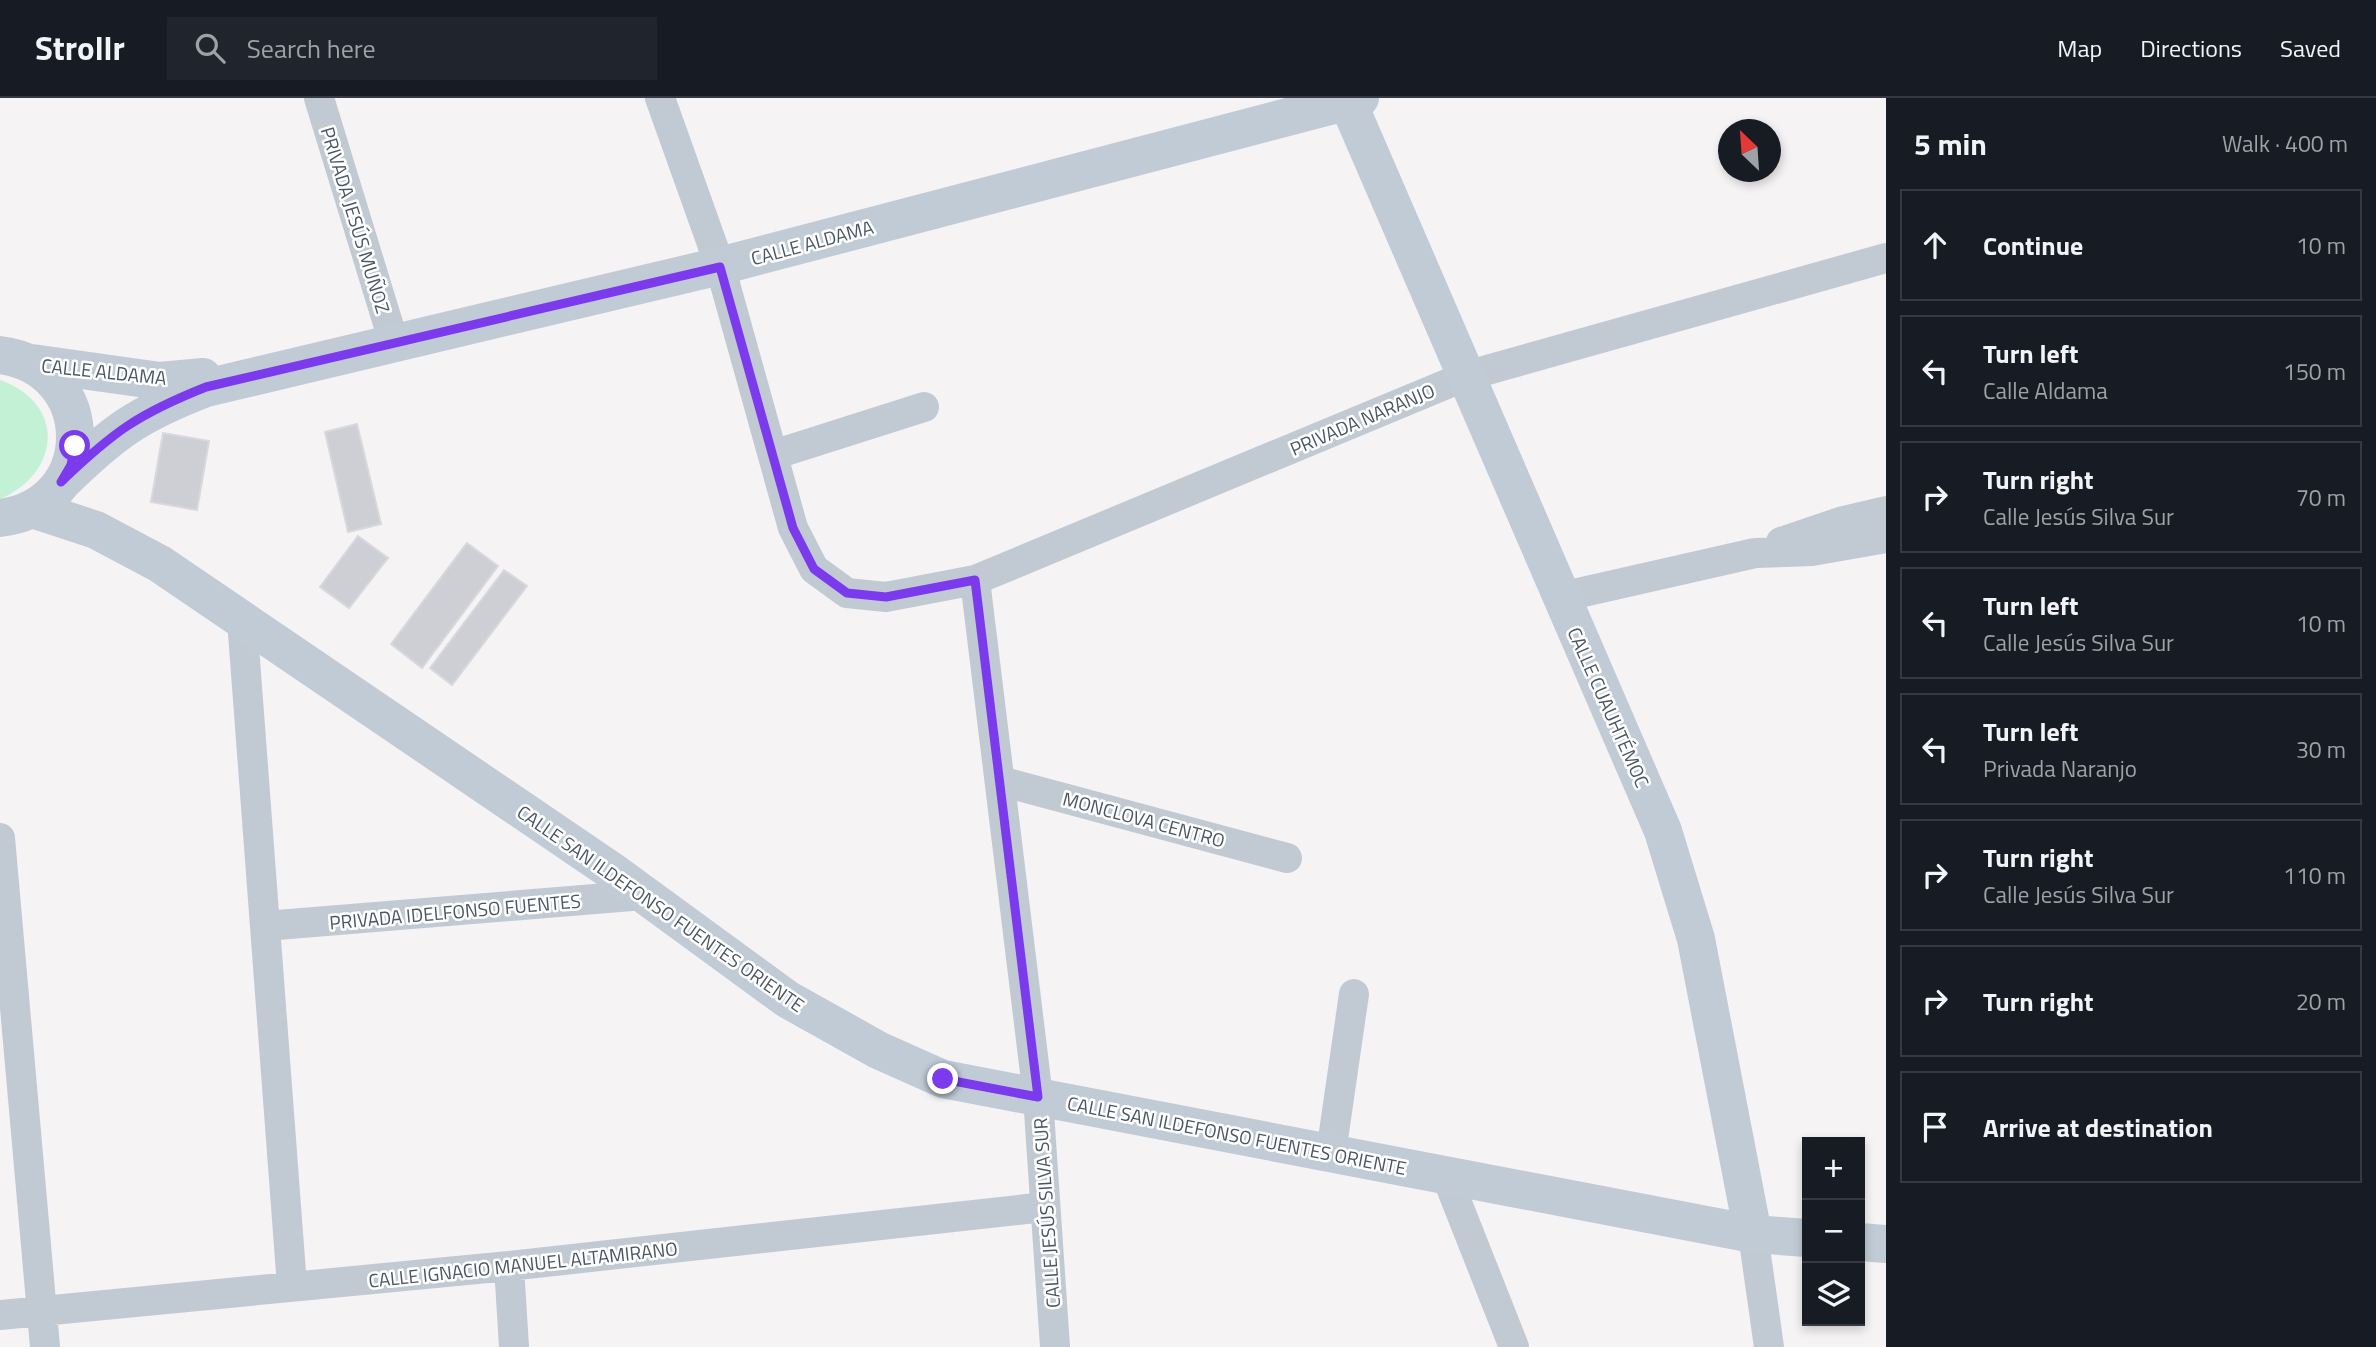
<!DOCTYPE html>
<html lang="en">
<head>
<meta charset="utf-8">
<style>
  body { margin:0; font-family:"Titillium Web",sans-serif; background:#20242c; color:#f1f3f6 }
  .controls { position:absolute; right:21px; bottom:21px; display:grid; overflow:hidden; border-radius:0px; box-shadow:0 4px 10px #0003 }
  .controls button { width:63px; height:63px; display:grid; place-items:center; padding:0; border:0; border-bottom:2px solid #363941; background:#171b24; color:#f1f3f6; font:35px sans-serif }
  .compass { position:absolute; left:1718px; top:21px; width:63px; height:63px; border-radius:50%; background:#171b24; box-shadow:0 4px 10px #0003; rotate:335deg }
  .stop { position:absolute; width:21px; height:21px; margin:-16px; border:5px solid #7c3aed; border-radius:50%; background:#fff }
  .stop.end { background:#7c3aed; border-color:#fff; box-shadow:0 2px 7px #0008 }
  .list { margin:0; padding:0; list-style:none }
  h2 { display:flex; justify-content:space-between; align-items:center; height:91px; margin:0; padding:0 28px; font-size:30px }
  h2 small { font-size:23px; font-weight:400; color:#9ea1a6 }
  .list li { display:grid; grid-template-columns:46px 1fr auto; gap:21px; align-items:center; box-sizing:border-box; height:112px; margin:0 14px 14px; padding:0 14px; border:2px solid #363941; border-radius:0px }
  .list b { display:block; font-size:26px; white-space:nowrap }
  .list p { margin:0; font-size:23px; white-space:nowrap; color:#9ea1a6 }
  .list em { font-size:23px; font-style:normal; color:#9ea1a6 }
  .icon { flex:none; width:38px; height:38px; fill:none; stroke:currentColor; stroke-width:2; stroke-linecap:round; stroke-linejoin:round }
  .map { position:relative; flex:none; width:1886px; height:1249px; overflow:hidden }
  header { display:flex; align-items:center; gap:42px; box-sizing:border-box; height:98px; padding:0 35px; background:#171b24; border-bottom:2px solid #363941 }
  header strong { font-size:33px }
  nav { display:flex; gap:38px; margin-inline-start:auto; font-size:24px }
  .search { width:490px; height:63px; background:#20242c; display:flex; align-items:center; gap:18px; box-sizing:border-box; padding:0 24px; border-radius:0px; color:#9ea1a6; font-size:26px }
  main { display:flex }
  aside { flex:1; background:#171b24 }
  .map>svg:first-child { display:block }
</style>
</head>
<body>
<header>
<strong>Strollr</strong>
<div class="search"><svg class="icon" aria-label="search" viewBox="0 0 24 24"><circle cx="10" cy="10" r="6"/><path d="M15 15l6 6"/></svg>Search here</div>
<nav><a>Map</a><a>Directions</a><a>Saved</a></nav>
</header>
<main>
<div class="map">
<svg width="1886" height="1249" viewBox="0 0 1886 1249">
  <rect width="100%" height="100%" fill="#f5f3f3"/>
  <path fill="#c3f1d5" d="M0,282C66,305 61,375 0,401Z"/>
  <path fill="#cdcfd5" stroke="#d7d9de" stroke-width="2" d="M357,326L381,426L348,434L325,334Z
    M163,335L209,343L197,412L151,404Z
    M358,438L388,460L349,510L320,489Z
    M467,445L498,468L422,570L391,546Z
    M504,472L527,488L452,587L430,570Z"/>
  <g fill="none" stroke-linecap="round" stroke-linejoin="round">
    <path stroke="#c1cad2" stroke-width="30" d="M319,0L394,245
      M660,0L720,168L793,430L814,471L847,495L886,499L975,482L1466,278L1886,160
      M773,357L924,309
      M1781,444L1843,423L1886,413
      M975,482L1038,999L1055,1249
      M1561,499L1755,455L1812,453L1886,440
      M242,522L292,1188
      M1000,683L1287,760
      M0,740L45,1249
      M265,828L644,797
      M1331,1055L1354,896
      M1446,1077L1514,1249
      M1753,1136L1769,1249
      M509,1168L514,1249
      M0,1217L509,1168L1045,1109"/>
    <path stroke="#c1cbd6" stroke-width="38" d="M1346,0L1663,733L1696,841L1753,1136
      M0,257C100,270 100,408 0,420
      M32,265L160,283L203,279
      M61,385C113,334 138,316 206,290L720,168L1360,0
      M32,411L96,432L160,466L616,776L787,901L878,952L943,981L1753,1136L1807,1140
      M1860,1144L1886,1146"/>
  </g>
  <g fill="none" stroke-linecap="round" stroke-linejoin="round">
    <path stroke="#7c3aed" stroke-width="9" d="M75,348L71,367L61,384C113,334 138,316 206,289L720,169L793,430L814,471L847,495L886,499L975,482L1038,999L943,981"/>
  </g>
  <g text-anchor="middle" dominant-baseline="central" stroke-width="5" stroke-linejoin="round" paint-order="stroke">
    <g font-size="19" fill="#4a5661" stroke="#fff">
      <text transform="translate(356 122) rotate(73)">PRIVADA JESÚS MUÑOZ</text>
      <text transform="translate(812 144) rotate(-15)">CALLE ALDAMA</text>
      <text transform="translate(104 273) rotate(6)">CALLE ALDAMA</text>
      <text transform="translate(1362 321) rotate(-23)">PRIVADA NARANJO</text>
      <text transform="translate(1609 609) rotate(66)">CALLE CUAUHTÉMOC</text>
      <text transform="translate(1144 721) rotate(15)">MONCLOVA CENTRO</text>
      <text transform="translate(661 810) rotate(35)">CALLE SAN ILDEFONSO FUENTES ORIENTE</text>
      <text transform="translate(455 813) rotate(-5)">PRIVADA IDELFONSO FUENTES</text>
      <text transform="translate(1237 1037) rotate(11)">CALLE SAN ILDEFONSO FUENTES ORIENTE</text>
      <text transform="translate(1046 1115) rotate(-94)">CALLE JESÚS SILVA SUR</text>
      <text transform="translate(523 1166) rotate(-6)">CALLE IGNACIO MANUEL ALTAMIRANO</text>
    </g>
  </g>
</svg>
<div class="controls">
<button>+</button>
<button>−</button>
<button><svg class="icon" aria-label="layers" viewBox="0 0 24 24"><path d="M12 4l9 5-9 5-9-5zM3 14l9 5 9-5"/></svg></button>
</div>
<svg class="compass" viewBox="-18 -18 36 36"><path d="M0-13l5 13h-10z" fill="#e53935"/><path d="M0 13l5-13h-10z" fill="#9ea1a6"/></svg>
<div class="stop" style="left:75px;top:348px"></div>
<div class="stop end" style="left:943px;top:981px"></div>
</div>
<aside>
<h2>5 min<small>Walk · 400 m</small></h2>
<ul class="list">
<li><svg class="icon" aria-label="ahead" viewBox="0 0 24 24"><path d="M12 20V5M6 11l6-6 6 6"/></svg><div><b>Continue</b></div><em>10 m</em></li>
<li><svg class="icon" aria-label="left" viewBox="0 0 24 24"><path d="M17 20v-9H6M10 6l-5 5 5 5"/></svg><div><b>Turn left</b><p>Calle Aldama</p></div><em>150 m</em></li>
<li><svg class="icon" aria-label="right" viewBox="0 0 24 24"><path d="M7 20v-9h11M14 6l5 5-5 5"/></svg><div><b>Turn right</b><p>Calle Jesús Silva Sur</p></div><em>70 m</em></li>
<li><svg class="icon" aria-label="left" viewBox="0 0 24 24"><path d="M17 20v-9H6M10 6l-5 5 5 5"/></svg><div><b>Turn left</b><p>Calle Jesús Silva Sur</p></div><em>10 m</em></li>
<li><svg class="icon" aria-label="left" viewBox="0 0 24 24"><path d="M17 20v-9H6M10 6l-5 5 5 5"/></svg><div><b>Turn left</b><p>Privada Naranjo</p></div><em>30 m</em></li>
<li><svg class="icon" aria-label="right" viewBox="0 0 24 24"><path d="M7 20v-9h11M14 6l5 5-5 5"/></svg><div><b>Turn right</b><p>Calle Jesús Silva Sur</p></div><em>110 m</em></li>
<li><svg class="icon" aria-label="right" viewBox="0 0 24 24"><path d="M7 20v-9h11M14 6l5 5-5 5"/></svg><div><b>Turn right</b></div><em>20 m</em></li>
<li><svg class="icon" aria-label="arrive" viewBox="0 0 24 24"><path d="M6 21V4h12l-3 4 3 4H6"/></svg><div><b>Arrive at destination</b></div></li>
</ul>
</aside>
</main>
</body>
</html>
